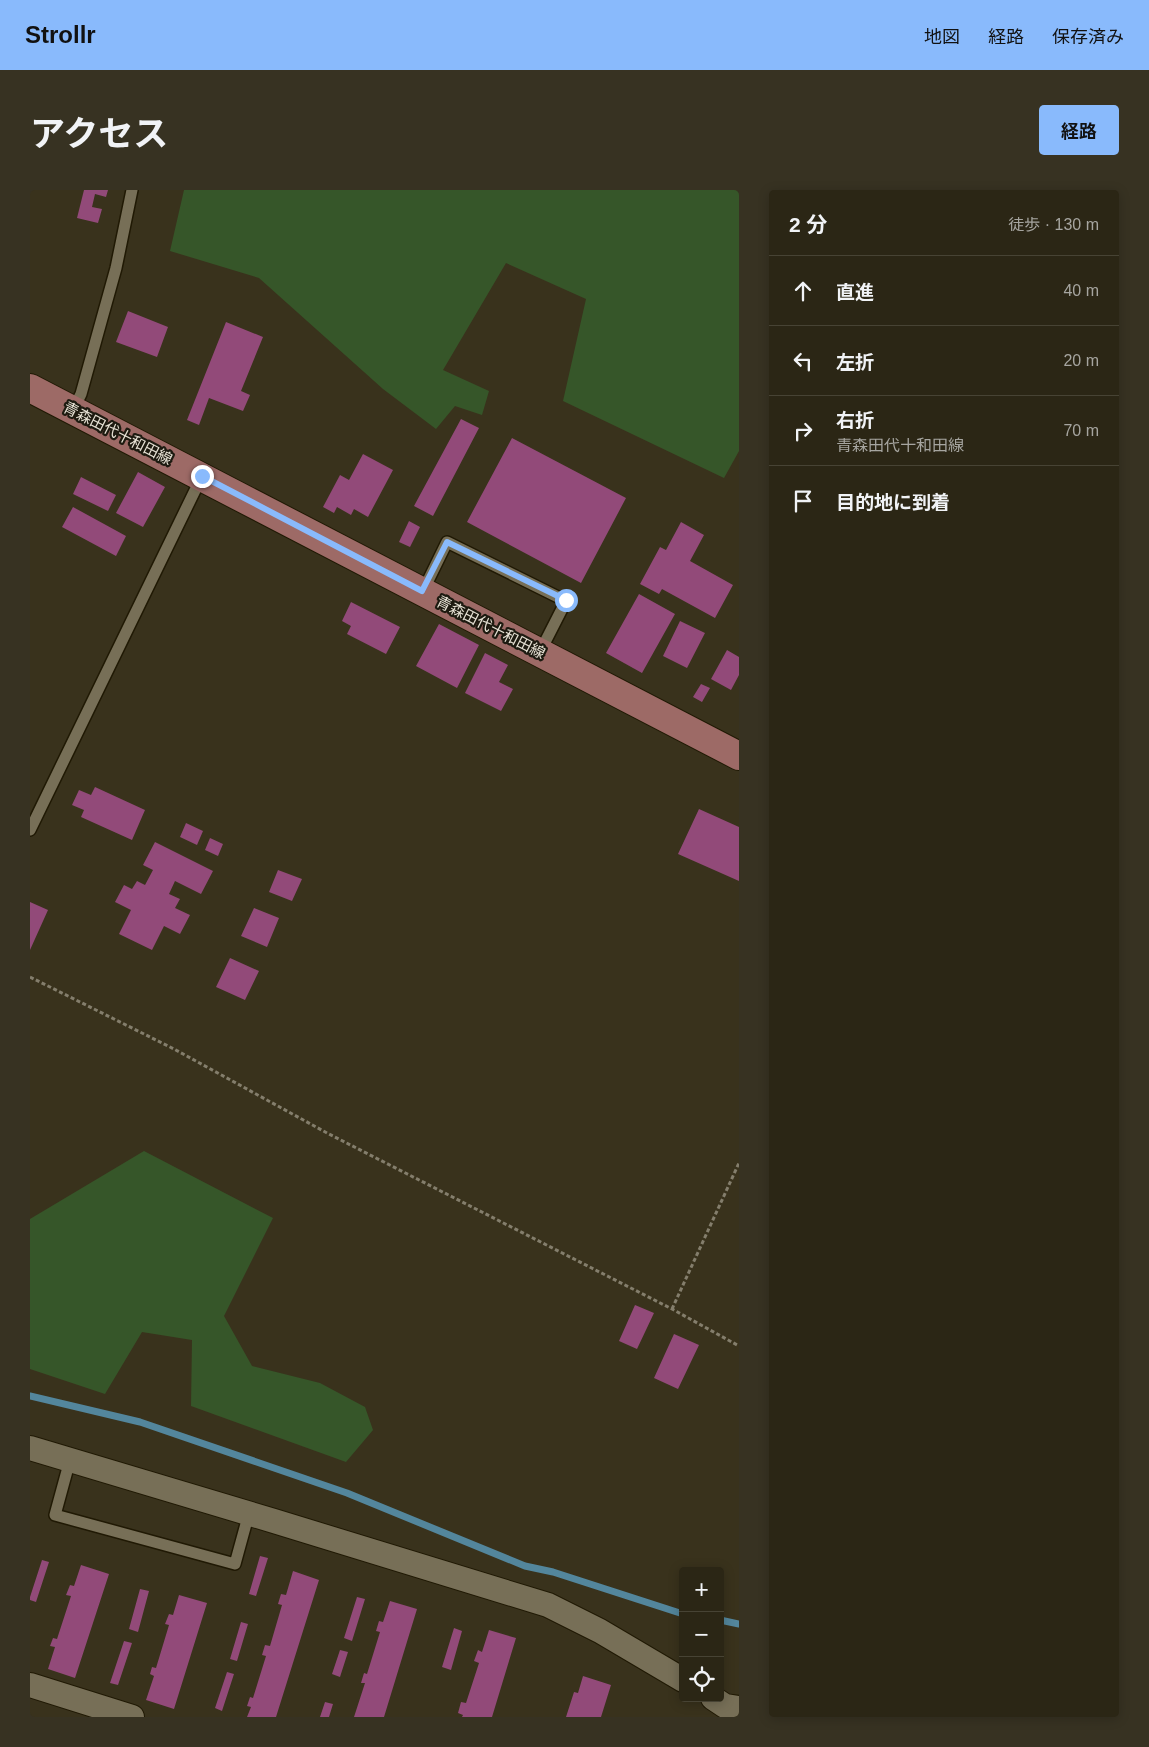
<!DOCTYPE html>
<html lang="ja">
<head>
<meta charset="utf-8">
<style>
  body { margin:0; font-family:Arial,"Noto Sans JP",sans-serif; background:#373222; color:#f1f3f6 }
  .controls { position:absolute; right:15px; bottom:15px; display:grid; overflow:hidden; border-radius:5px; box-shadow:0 2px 12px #0003 }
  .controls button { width:45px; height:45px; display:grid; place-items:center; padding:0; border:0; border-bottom:1px solid #474334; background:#2b2615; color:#f1f3f6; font:25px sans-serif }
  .stop { position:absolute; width:15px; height:15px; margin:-11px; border:4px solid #89bafc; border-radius:50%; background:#fff }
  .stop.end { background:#89bafc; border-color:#fff; box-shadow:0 1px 5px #0008 }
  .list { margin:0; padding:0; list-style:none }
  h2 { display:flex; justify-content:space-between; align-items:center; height:65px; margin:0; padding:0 20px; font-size:21px }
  h2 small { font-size:16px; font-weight:400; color:#a6a5a0 }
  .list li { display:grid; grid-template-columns:32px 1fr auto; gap:15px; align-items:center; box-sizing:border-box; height:70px; padding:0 20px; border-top:1px solid #474334 }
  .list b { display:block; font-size:19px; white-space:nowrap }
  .list p { margin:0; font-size:16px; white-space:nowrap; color:#a6a5a0 }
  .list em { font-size:16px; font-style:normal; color:#a6a5a0 }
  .icon { flex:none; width:28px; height:28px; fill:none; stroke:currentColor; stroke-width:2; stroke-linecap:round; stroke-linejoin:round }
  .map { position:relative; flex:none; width:709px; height:1527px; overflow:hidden; border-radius:5px }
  header { display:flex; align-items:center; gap:30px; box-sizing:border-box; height:70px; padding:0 25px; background:#89bafc; color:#111 }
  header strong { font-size:24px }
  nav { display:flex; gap:28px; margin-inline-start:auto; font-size:18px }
  .intro { display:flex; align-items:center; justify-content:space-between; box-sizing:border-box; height:120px; padding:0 30px }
  h1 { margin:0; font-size:35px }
  .button { padding:12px 22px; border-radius:5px; background:#89bafc; color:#111; font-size:18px; font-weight:700 }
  main { display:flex; gap:30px; padding:0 30px }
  aside { flex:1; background:#2b2615; border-radius:5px; box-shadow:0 2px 12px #0003 }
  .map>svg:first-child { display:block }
</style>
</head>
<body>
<header>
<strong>Strollr</strong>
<nav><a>地図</a><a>経路</a><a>保存済み</a></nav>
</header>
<div class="intro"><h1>アクセス</h1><a class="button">経路</a></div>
<main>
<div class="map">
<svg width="709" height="1527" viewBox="0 0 709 1527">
  <rect width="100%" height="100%" fill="#39321c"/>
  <path fill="#365629" d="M154,0H709V261L694,288L533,211L556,109L476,73L413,180L459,201L452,225L425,216L406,239L353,199L229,88L140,61Z
    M114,961L243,1028L194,1126L222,1176L290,1193L335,1217L343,1240L316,1272L161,1216L162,1150L112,1142L75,1204L0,1179V1029Z"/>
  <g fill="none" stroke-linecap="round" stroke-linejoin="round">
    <path stroke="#53869c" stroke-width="7" d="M0,1206L110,1232L317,1303L495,1376L523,1382L653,1424
      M690,1430L709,1434"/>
  </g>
  <path fill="#924a79" d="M54,0H78L76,7L65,4L62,17L72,19L68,33L47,28Z
    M98,121L138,137L127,167L86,152Z
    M196,132L233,147L211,201L220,205L213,221L179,208L169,235L157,230Z
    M431,229L449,238L403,326L384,316Z
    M482,248L596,308L551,393L437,332Z
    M333,264L363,280L338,327L324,319L321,325L307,317L304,323L293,317L310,285L319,290Z
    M108,282L135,297L113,337L86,323Z
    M51,287L86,305L78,321L43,304Z
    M43,317L96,346L86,366L32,337Z
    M379,331L390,337L380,357L369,352Z
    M651,332L674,345L660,371L703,395L685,428L632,399L629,404L610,394L630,357L636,360Z
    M609,404L645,424L612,483L576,463Z
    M321,412L370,437L356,464L317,444L321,436L312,431Z
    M650,431L675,443L657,478L633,466Z
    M409,434L449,455L427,498L386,476Z
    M697,460L709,467V485L701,500L681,489Z
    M455,463L478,475L469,492L483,499L471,521L435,503Z
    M671,494L680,498L672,512L663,507Z
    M65,597L115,620L102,650L51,627L54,620L42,615L49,600L61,605Z
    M669,619L709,637V691L648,664Z
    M156,633L173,641L167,655L150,647Z
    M180,648L193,654L188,666L175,660Z
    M125,652L183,681L171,704L145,691L139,704L150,709L145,718L160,725L150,744L134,736L122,760L89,744L101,720L85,712L94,695L102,699L107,691L115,695L123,680L113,675Z
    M248,680L272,689L262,711L239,702Z
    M0,712L18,720L0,760Z
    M224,718L249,728L237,757L211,746Z
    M200,768L229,781L215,810L186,797Z
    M605,1115L624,1123L607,1159L589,1151Z
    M644,1144L669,1155L648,1199L624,1188Z
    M230,1366L238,1368L226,1406L219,1404Z
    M12,1370L19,1372L6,1412L0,1410V1407Z
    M51,1375L79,1384L45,1488L18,1479L25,1457L20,1456L23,1448L27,1449L41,1406L36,1405L40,1395L44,1396Z
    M263,1381L289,1390L246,1527H217L221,1517L217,1516L220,1507L223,1508L236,1466L232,1465L235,1455L240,1456L252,1415L248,1414L251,1404L256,1405Z
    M110,1399L119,1401L108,1442L99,1439Z
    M149,1405L177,1413L144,1519L116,1510L124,1486L120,1484L122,1477L126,1478L139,1435L135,1434L139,1424L143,1425Z
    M327,1407L335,1409L322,1451L314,1448Z
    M360,1411L387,1419L354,1527H324L335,1493H331L334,1483L337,1484L350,1442L346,1441L349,1431L353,1432Z
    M211,1432L218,1434L207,1471L200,1469Z
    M424,1438L432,1441L421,1480L412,1477Z
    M459,1440L486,1448L462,1527H432L433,1525L428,1523L431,1512L436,1513L449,1473L444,1471L448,1460L452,1462Z
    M94,1451L102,1453L88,1495L80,1493Z
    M310,1460L318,1462L310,1487L302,1484Z
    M197,1482L204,1484L192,1521L185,1518Z
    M553,1486L581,1495L571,1527H536L544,1502L548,1503Z
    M295,1512L303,1514L299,1527H290Z"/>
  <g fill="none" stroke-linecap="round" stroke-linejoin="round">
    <defs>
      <path id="lane" d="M43,220L51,204L86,78L102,0
        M393,401L417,352L536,411L510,462
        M0,640L172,286
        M40,1270L25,1325L205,1374L219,1323"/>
      <path id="street" d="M0,1258L244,1331L518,1415L570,1441L653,1490
        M0,1495L102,1527
        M683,1508L695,1516L709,1518"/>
      <path id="primary" d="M0,198L709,566"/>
    </defs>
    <use href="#lane" stroke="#201904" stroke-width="14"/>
    <use href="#street" stroke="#201904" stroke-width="26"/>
    <use href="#primary" stroke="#201904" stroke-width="30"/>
    <path stroke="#847e6c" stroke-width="3" stroke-dasharray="4 2.5" stroke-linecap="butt" d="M0,787L144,859L297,943L642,1119L709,1156
      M642,1119L709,973"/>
    <use href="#lane" stroke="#776f57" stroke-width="11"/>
    <use href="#street" stroke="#776f57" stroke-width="24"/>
    <use href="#primary" stroke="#9d6a66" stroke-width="28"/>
  </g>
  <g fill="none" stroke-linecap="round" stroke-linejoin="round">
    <path stroke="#89bafc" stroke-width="6" d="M172,286L392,401L417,352L536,410"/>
  </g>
  <g text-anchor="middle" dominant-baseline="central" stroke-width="4.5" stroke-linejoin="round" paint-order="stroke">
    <g font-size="15" fill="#e7e2d5" stroke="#1d1a10">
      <text transform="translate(88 243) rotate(27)">青森田代十和田線</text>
      <text transform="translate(461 437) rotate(27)">青森田代十和田線</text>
    </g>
  </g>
</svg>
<div class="controls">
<button>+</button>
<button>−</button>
<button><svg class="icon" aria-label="locate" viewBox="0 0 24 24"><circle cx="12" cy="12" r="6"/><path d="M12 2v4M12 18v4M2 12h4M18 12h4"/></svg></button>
</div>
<div class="stop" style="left:536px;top:410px"></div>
<div class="stop end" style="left:172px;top:286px"></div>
</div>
<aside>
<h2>2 分<small>徒歩 · 130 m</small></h2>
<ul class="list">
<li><svg class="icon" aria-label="ahead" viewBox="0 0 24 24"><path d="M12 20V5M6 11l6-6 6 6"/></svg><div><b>直進</b></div><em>40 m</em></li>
<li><svg class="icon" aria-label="left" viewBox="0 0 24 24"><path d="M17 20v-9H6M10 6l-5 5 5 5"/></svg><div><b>左折</b></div><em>20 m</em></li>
<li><svg class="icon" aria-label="right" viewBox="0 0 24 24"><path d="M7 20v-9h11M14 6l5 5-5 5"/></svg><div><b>右折</b><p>青森田代十和田線</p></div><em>70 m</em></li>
<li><svg class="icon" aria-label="arrive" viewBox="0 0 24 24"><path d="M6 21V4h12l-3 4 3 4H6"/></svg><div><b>目的地に到着</b></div></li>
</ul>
</aside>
</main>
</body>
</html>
